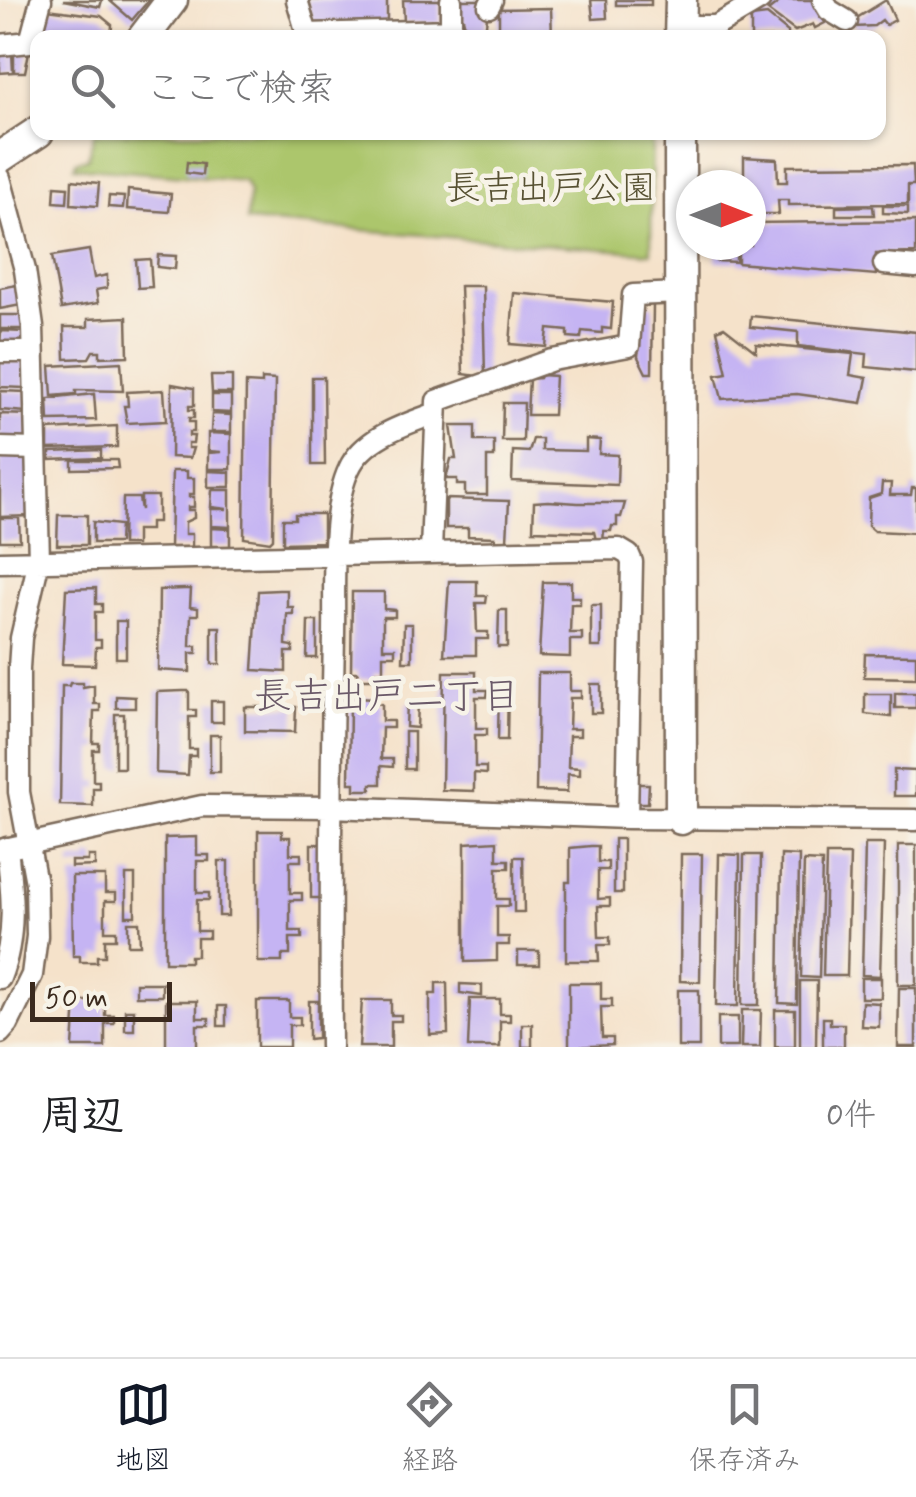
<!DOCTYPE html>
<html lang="ja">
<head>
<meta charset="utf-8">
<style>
  body { margin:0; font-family:Mynerve,"Klee One",sans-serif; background:#f2f2f2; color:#202124 }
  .compass { position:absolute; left:676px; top:170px; width:90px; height:90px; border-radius:50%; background:#fff; box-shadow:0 2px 8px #0004; rotate:90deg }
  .scale { position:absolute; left:30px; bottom:25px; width:142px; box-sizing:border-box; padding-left:10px; border:5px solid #3b2a1e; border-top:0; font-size:28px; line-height:35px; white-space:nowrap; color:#3b2a1e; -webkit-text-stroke:8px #f7f3e8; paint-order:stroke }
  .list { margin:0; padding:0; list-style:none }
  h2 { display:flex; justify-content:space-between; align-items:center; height:130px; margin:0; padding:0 40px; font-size:42px }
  h2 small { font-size:32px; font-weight:400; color:#757577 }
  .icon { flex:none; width:55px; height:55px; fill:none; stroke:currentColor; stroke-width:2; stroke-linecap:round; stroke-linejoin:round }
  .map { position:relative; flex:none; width:916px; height:1047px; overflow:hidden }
  .search { position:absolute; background:#fff; box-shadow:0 2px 8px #0004; left:30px; right:30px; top:30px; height:110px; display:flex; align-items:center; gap:25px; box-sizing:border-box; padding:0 35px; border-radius:20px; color:#757577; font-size:38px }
  .sheet { height:310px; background:#fff }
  nav { display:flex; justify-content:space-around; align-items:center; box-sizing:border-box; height:140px; border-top:2px solid #e0e0e0; background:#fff; font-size:28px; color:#757577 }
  nav a { display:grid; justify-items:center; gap:5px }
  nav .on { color:#111827 }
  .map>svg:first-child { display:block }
</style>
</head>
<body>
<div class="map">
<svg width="916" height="1047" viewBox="0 0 916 1047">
  <rect width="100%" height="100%" fill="#f7f3e8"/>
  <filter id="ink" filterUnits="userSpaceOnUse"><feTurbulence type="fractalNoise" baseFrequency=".01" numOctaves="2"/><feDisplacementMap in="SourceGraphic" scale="20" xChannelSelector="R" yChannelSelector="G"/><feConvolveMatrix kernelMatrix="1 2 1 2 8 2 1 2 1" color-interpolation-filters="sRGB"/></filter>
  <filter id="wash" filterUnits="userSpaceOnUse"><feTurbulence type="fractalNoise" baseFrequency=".0048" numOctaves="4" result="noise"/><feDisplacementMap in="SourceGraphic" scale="40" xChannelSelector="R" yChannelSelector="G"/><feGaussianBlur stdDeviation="2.25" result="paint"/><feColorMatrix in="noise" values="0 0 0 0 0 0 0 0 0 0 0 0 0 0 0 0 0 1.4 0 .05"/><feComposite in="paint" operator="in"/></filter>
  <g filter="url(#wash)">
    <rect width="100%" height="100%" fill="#f5e2ca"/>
    <path fill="#acc66c" stroke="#747845" stroke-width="2.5" d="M575,132L576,137L652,138L651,253L247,221L249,192L244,181L74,167L76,162L88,158L94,133Z"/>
    <g id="blocks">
      <path fill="#c5b4f3" d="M63,0H102L100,7Z
        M109,0H149L132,20Z
        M307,0H387V23H313Z
        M403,0H440V23L404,22Z
        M459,0H489L485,33L467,34L463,18L460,17Z
        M591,0H606L607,18L593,19Z
        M616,0H651V5H616Z
        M782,0H814L825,23L815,28L813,24L795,31L768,11Z
        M886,0L895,20L886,25L882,20L874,26L855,27L852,21Z
        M551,8L552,38H499V9Z
        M47,9L101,16L112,25L111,38L44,37Z
        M767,15L788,32V38H751V17Z
        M571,32H606V38H571Z
        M0,52H12L13,72L0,73Z
        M14,52H29L25,72H14Z
        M744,157L777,159L778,182H787V166L913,165L914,185H908V204L788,205V200H778L779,214H751V185H733V180H744Z
        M187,162L203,164L202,175L186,173Z
        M72,180L99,183L97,206L71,204Z
        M55,186L68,187L67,203L54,202Z
        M128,190L171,194L169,212L127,209Z
        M109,196L124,197L123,208L108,207Z
        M873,206L874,215H836V207Z
        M883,206H908V214L883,213Z
        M916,221V253L876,254V275L738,263V245H751V223Z
        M717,245H736V262L716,261Z
        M89,250L94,278L107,275V288L96,290L98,303L61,309L52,256Z
        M158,255L176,256L175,269L157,267Z
        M150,259L152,287L138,288L136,260Z
        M17,285L21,305L0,309V288Z
        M460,286H483L485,377L463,374Z
        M514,293L613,302L611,329L602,328V333L582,331L581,338L568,337V331L548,329L546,347L510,344Z
        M642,305H653L652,373H646L638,357Z
        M0,315H26L25,329H0Z
        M751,316L916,332V372L866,367L867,354L798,346V332L750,327Z
        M127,317L128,356L100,357V351H93L89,358L65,359L64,327H88V319Z
        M724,327L756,352V344L853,354L850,375L867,378L862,403L797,394L722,399L716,375L727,373L717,330Z
        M1,331L25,332V348L0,346Z
        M0,362H26L25,388L0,387Z
        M121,362L123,391L76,390V394L52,396L50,366Z
        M540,375L555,376L553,415H527L529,379L539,378Z
        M211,376H232V393H212Z
        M312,377H324L325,465H312Z
        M262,379L275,380L273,539L270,542L244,538L246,383L262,384Z
        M172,384L194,388V406H189V410H194V418H189V422H194V432H189V436H194L193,443H188V448H193L190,458L171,457Z
        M164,390L166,421L127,423L124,406H128L127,392Z
        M0,391L27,392V412L0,410Z
        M94,394L96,420L49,421L48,399Z
        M212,395H231V413L212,412Z
        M503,403H524L523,441H502Z
        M0,414L29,415L31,444H0Z
        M212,414L231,415V432H211Z
        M117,426V447L48,449V430Z
        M451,426H475V441H494V457H487V495H465V485H457V479H446L451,459H456Z
        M208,433L231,434V469H208V453L221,452L208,451Z
        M533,439H542V450L586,451V439L600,440L599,454L618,455L617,485L512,481L513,451L529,452Z
        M101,450V458L50,460V452Z
        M0,456H31L33,516L0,517Z
        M72,460H117L118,468L72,469Z
        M172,471H187V478H194V494H189V497H194V507H188V510H194V518L185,522V534H192V547H170Z
        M208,471L230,472V487H208Z
        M882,483H891L890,495H911L912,488H916V533L874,531L868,526L869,498L881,494Z
        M212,490H230V527L211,526V509H227L211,507Z
        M141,496H158V522H150V530H136V545H122L123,498H139L141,510Z
        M446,499L509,501L507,541H495V537L468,536V528H446Z
        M548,501L578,503H625L621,517H617V526H612L611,531H604L603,541L596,540L594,532L533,530L534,502Z
        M295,514H323V542L283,543V519H295Z
        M58,515H87V545H57Z
        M0,518H19L20,541H0Z
        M93,522L120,525L119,543H93Z
        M211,528L230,529V546H211Z
        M449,581H477V596H487L486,603H476L477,632H488V639H476V655H444Z
        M543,582H571V597H580V604H571L570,633H582V640H570V657L539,656Z
        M96,588V604H102V612H95V640H101V647H96L95,665L62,664L66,589Z
        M184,589H191L190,607L198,608V615H191L190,646H197V653H190V672L158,670L159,590Z
        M279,590H287V607H293V614H287L286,645L293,646V652H286V672L253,670L258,591Z
        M352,592H384V609L395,610V617H383V648H395V655H383V672H375L374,679H358V672H351Z
        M591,605H601V647H591Z
        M499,610H507V647H498Z
        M116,621H126V658H116Z
        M308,621H317V658H307Z
        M404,624H412V661H403Z
        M212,627H220V664H212Z
        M865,654L916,655V678L864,677Z
        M444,672H476V690H488L487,697H476V728H487V735H475V767H486V774L474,773V791L442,790Z
        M538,673H570V691H581V698H570L569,729H580V736H569L568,767L580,768V775L568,774L567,792L536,791Z
        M70,683H83V687L94,685V704H100V711H94L93,743H99V750H93V781H99V788H93V806L60,805L62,686H69Z
        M499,684L508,685L507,740H498Z
        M591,684H601V713H591Z
        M183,691H189V710H196V717H189V749H196V756H189L188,775L156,773L157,692Z
        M895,693H916V708H895Z
        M865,694H891V717L865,714Z
        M116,696L135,697V708H116Z
        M357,697L374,698V703L382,704V721H393V728H382L381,759H393V767L381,766V784H371V790H355V783H349L350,703H357Z
        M211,701H223V722H211Z
        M407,703H418L417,728L406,727Z
        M245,707H296L295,732L245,731Z
        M115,714H124V768H115Z
        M405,732H414V769H405Z
        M210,735H220V772H210Z
        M894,770L916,771V796H894Z
        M638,784H649L648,803H637Z
        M258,831H282V837H290V854H301V861H290V893H302V900H290V931H302V938H290V955H282V962H258Z
        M197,837V855H209V861H197V893H209V900H197V931H209V938H197V956H190V962H165V838Z
        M614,839H623V893H614Z
        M497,841V860H509V868H497V899H509V906H497V937H509V945H497V961L465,962V843Z
        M311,844H321V898H311Z
        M865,844H884L880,976L862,975Z
        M898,845H916V985H898Z
        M591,846H598V862H608V870H598V899L610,898V906H598L599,937H610V945H598L599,961H566V882H570V848Z
        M681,854H702L700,982L680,981Z
        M719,854L740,855L738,1006H716Z
        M744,855H761L759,1005H742Z
        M781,855L799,856L797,1004L779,1003Z
        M826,855H850L847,976H823Z
        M88,856H95V866L71,867V861H88Z
        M514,857H523L524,912H514Z
        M219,861H228V916H219Z
        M804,861L822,862L819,978L801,977Z
        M126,875H135V916H126Z
        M72,876H105V893H116V901H105V931H116V939H105V956H97V962H80V956H73Z
        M128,922H139L140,945H128Z
        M518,951H539V965H518Z
        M861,978H881V998H861Z
        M800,981H817L816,1047H800Z
        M136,983H162V996H136Z
        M436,983H447L448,1034L430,1035V994H436Z
        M569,983H601V999H612V1007H601L602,1038H613V1045L569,1047Z
        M460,984L482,985V996L460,993Z
        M899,988H916V1047H898Z
        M678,990H699V1047H678Z
        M470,999H500V1014H510V1021H500V1047H468Z
        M362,1000H391V1015H401V1021H391V1047H359Z
        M76,1001H105V1015H114V1023H105V1047H73Z
        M166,1001H197V1018H209V1025H197V1047H166Z
        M257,1001H289V1017H300V1025H289V1047H257Z
        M309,1001H318V1038L309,1039Z
        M862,1002L879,1003V1027L861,1026Z
        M218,1006H226V1026H218Z
        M125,1010H134V1030H125Z
        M742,1010H761L760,1047H741Z
        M775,1010H795V1047H775Z
        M718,1017H738V1047H718Z
        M823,1018H830V1024H844V1047H823Z
        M522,1024H532V1047H522Z"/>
    </g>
  </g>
  <g filter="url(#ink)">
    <use href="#blocks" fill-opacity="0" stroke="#7c6a5a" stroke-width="2.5"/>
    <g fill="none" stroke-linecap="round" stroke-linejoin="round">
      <defs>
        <path id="street" d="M297,0L307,34L451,30V0
          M823,0L829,10L847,21
          M489,6L492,0
          M680,26H716L760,0
          M0,45L30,42L41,0
          M0,178L25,270L33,327L39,560L21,638L19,668V792L36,883L37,936L32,975L8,1024L0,1033
          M884,264L916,267
          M0,352H33
          M0,448L36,449
          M431,551L437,401L552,360L629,346L633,295L681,293
          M0,562L619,549L629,555L632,562L627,818
          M0,850L202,806L330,807L627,818L916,820
          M0,978C17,936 12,892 7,848
          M331,1047C330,910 331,772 334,635C335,590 330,509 349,469C363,437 406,424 436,413"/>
        <path id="secondary" d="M143,38L172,0
          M680,38L681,0
          M680,132L681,819
          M0,157L38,132"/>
      </defs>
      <use href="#street" stroke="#7c6a5a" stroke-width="25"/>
      <use href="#secondary" stroke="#7c6a5a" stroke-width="35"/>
      <use href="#street" stroke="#fff" stroke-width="20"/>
      <use href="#secondary" stroke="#fff" stroke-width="30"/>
    </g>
  </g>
  <g text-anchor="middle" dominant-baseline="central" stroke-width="9" stroke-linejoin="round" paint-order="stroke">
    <g font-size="35" fill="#575132" stroke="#f7f3e8">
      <text x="551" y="189">長吉出戸公園</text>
    </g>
    <g font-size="38" fill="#6b5a69" stroke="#f7f3e8">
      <text x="387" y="697">長吉出戸二丁目</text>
    </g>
  </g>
</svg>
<svg class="compass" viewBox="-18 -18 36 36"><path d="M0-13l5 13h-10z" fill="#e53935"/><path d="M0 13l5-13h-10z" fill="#757577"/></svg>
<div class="scale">50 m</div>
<div class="search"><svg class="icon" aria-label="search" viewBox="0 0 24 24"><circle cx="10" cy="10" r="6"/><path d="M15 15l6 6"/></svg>ここで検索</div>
</div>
<section class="sheet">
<h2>周辺<small>0件</small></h2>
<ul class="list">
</ul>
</section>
<nav>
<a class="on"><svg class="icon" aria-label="map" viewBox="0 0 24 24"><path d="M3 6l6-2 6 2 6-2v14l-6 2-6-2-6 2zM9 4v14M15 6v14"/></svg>地図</a>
<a><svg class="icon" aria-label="directions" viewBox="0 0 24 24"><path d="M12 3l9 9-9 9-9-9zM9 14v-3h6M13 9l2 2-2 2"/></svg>経路</a>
<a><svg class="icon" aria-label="saved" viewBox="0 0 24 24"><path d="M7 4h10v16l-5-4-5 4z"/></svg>保存済み</a>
</nav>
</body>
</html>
